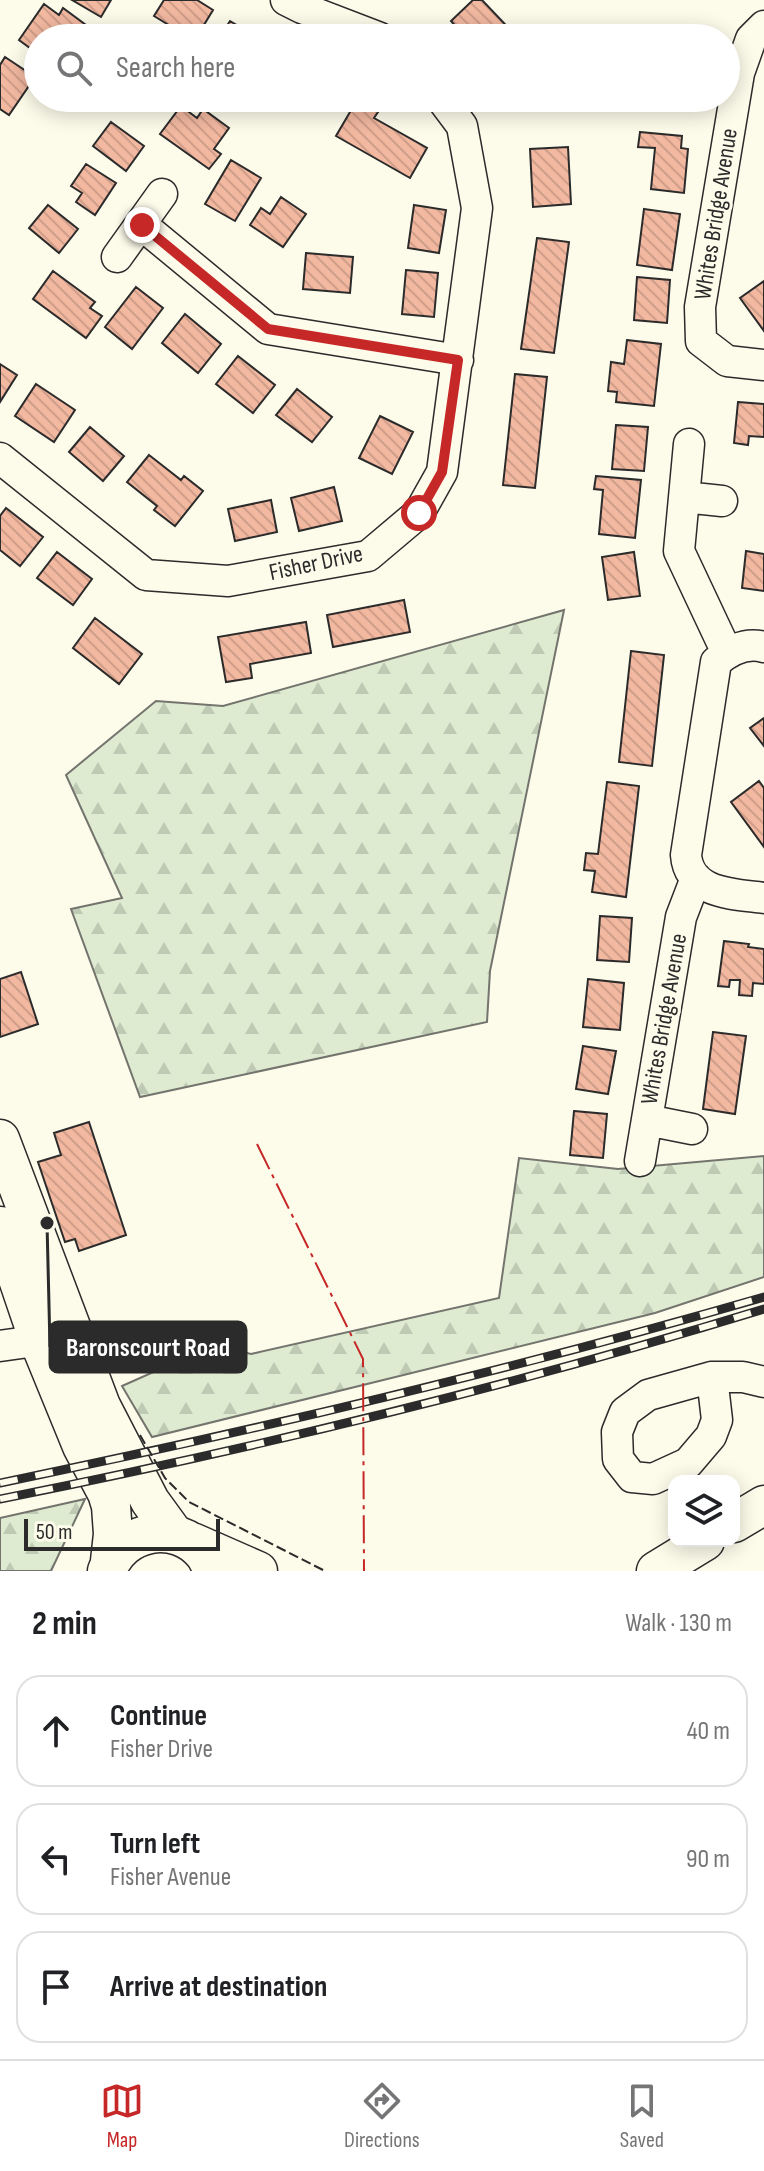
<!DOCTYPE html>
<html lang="en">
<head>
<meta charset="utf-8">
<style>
  body { margin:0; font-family:"Sofia Sans Condensed",sans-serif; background:#f2f2f2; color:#202124 }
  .controls { position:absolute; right:24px; bottom:24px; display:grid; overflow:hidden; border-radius:16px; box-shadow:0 4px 20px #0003 }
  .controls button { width:72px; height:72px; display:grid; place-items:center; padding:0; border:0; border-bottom:2px solid #e0e0e0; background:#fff; color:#202124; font:40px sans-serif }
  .scale { position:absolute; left:24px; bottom:20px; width:196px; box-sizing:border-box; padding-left:8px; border:4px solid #2b2b2b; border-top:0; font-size:22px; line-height:28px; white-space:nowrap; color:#2b2b2b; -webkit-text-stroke:6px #fdfbea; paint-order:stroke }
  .stop { position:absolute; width:24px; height:24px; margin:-18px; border:6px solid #c62828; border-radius:50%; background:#fff }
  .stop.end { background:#c62828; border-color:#fff; box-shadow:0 2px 8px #0008 }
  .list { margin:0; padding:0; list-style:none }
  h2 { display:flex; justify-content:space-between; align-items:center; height:104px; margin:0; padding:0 32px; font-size:34px }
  h2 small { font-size:26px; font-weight:400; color:#757577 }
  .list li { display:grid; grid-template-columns:52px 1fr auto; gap:24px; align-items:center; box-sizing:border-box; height:112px; margin:0 16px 16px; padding:0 16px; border:2px solid #e0e0e0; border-radius:24px }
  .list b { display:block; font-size:30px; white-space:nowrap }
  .list p { margin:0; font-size:26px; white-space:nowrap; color:#757577 }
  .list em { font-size:26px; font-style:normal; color:#757577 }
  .icon { flex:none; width:44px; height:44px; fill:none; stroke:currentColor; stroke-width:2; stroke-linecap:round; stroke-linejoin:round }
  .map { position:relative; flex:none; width:764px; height:1571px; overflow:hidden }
  .search { position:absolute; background:#fff; box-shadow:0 4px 20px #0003; left:24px; right:24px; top:24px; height:88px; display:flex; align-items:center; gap:20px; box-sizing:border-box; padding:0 28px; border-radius:44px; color:#757577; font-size:30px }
  .sheet { height:488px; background:#fff }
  nav { display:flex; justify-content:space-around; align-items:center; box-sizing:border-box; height:112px; border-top:2px solid #e0e0e0; background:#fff; font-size:22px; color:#757577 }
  nav a { display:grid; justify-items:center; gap:4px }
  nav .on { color:#c62828 }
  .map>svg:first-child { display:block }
</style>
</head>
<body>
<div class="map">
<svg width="764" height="1571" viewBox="0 0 764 1571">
  <defs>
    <pattern id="forest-firs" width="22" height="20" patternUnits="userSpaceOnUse" patternTransform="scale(2)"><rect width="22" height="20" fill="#deebd1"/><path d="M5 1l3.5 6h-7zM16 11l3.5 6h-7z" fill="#bfcab4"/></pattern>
    <pattern id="building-back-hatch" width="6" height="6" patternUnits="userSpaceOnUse" patternTransform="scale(2)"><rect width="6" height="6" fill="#f2b8a0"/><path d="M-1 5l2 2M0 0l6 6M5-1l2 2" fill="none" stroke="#d09e8a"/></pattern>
  </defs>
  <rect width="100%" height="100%" fill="#fdfbea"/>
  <path fill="url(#forest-firs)" stroke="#74746e" stroke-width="2" d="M564,610L490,971L487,1022L140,1097L71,909L122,898L66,775L156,701L223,706Z
    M764,1156V1277L655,1313L152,1437L122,1386L214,1345L251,1354L499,1298L519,1158L618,1169Z
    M85,1499L51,1571H0V1518Z"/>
  <path fill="url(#building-back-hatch)" stroke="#2b2b2b" stroke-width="2" d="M72,0H111L101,17Z
    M164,0H197L213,10L196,38H190L154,16Z
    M473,0H482L518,38H466L451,21Z
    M44,4L59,15L63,8L86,25L77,38H72L65,33L61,38H38V54L19,40Z
    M230,21L258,38H219Z
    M5,57L35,77L9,115L0,109V65Z
    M357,100L378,112L374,118L427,148L410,178L336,136Z
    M181,106L197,118L203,109L229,128L214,149L221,154L209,169L160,134Z
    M111,122L144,146L126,171L93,146Z
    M640,132L682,136L681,148L688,149L684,193L651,189L655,148L638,147Z
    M568,147L571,204L533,207L530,149Z
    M231,160L261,178L235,221L205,204Z
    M86,164L116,183L95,215L76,202L82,193L71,186Z
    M281,197L306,214L283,247L250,225L261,208L270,214Z
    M48,205L78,229L59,253L29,228Z
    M414,205L446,210L439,253L408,248Z
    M644,209L680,214L672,270L637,265Z
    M537,238L569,242L554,353L521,349Z
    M306,253L353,257L350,293L303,289Z
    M406,270L438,273L434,317L402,314Z
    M53,271L95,302L90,308L102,316L86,338L33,299Z
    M637,277L670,280L667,323L634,320Z
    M764,281V331L740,298Z
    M136,287L163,308L132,349L105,327Z
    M185,314L221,344L198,373L162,343Z
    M627,340L661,344L654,406L616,402L617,392L608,391L611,362L624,364Z
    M238,356L275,385L253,413L216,384Z
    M0,364L17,375L0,402Z
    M515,374L547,377L535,488L503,485Z
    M36,384L75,410L54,442L15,416Z
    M297,389L332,417L312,442L276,415Z
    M738,402L764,404V437L749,436L748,445L734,443Z
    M380,416L413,432L392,474L359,458Z
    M616,425L648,427L644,471L612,469Z
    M90,427L124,456L103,481L69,452Z
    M149,455L181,480L184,476L203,491L175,526L154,510L157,506L127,482Z
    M596,476L641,480L635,538L599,534L603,490L594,489Z
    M334,487L342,521L299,531L291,498Z
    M271,500L277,532L235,541L228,509Z
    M6,508L43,537L20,566L0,550V516Z
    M746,551L764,554V591L742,588Z
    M57,552L92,579L73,605L37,578Z
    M634,552L640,596L608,600L602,557Z
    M404,600L410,632L333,647L327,615Z
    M95,618L142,654L119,684L73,648Z
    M306,622L311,653L250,664L252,678L226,682L218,637Z
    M631,651L664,655L652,766L619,762Z
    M764,718V746L750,728Z
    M759,781L764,788V847L731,802Z
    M607,782L639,786L626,897L592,892L595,871L584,870L586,853L598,854Z
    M600,916L632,918L629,962L597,960Z
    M724,941L749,944L748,947L764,949V984L753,983L752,996L739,995L740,980H730L729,987L718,986Z
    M21,972L38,1024L0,1037V979Z
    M588,979L624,983L620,1030L583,1027Z
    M713,1032L746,1036L735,1114L703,1109Z
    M583,1046L616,1051L608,1094L576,1089Z
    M574,1111L607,1114L603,1158L570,1155Z
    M89,1122L126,1235L79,1251L75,1239L65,1242L38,1162L61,1155L54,1133Z"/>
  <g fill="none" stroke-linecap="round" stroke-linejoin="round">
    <defs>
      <path id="minor" d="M286,0L302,8L380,38
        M764,26L751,39L739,73L700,307L701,341L727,361L764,365
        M142,225L268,329L458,360
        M117,257L162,194
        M689,444L679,551L727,653
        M0,458L146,575L228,581L368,556L419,513L442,472L477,208L462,126L441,98
        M684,497L722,501
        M764,647C746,642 730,650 716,662L686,855C689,894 734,894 764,898
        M647,1120L692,1129
        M640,1161L681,917L696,878
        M0,1346L57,1338
        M712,1377L717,1420L711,1436L688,1463L653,1479L632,1477L618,1459L617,1432L625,1412L648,1395L712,1377H743L764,1382"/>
      <path id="major" d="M0,1139L101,1406L150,1501L174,1534
        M0,1226L39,1341L82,1446L107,1493L111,1506L113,1534L110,1561
        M734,1523L764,1505
        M192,1542L258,1571
        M107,1571C121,1530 176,1519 204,1554C208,1559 210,1565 213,1571
        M656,1571L705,1541"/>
    </defs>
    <use href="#minor" stroke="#2b2b2b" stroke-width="33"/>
    <use href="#major" stroke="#2b2b2b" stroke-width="41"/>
    <use href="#minor" stroke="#fdfbea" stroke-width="30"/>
    <use href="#major" stroke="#fdfbea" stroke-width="38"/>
    <defs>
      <path id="rail" d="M0,1483C257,1430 512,1370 764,1297
        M0,1499C257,1448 513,1386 764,1309"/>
    </defs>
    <use href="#rail" stroke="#2b2b2b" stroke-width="9"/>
    <use href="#rail" stroke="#fdfbea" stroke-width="6" stroke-dasharray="18" stroke-linecap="butt"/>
    <path stroke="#2b2b2b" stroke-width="2" stroke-dasharray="10 4" stroke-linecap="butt" d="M140,1435L165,1478L189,1502L325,1571"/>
    <path stroke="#c62828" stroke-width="2" stroke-dasharray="28 6 4 6" stroke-linecap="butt" d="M257,1144L363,1359L364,1571"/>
  </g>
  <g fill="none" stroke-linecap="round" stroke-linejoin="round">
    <path stroke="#c62828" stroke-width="10" d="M142,225L268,329L458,360L442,472L419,513"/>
  </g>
  <g text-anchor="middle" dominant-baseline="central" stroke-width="6" stroke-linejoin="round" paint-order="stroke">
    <g font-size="24" fill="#2b2b2b" stroke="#fdfbea">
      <text transform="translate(716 214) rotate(-81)">Whites Bridge Avenue</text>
      <text transform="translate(316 563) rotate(-12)">Fisher Drive</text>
      <text transform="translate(664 1019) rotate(-80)">Whites Bridge Avenue</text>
    </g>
  </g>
  <path fill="none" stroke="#2b2b2b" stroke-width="3" d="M47 1223L50 1347"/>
  <circle fill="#2b2b2b" stroke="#fdfbea" stroke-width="3" cx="47" cy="1223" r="8"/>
  <rect fill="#2b2b2b" stroke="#2b2b2b" stroke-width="3" x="50" y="1322" width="196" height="50" rx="8"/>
  <g font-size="26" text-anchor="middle" font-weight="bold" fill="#fff">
    <text x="148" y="1356">Baronscourt Road</text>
  </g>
</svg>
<div class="controls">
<button><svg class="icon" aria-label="layers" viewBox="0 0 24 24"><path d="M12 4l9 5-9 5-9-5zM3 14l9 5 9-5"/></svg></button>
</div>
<div class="scale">50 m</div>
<div class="stop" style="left:419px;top:513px"></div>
<div class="stop end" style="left:142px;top:225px"></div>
<div class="search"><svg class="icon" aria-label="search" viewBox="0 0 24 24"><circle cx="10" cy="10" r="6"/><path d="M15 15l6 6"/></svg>Search here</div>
</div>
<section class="sheet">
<h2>2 min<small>Walk · 130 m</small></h2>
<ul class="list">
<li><svg class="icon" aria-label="ahead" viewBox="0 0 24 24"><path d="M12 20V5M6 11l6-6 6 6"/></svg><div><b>Continue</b><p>Fisher Drive</p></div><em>40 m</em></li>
<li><svg class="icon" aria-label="left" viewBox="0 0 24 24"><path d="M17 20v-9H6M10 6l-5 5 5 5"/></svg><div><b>Turn left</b><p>Fisher Avenue</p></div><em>90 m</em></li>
<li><svg class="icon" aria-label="arrive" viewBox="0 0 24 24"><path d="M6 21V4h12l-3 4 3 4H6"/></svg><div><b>Arrive at destination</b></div></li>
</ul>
</section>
<nav>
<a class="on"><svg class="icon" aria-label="map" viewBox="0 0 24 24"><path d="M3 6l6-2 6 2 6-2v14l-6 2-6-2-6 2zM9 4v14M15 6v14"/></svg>Map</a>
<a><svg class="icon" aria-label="directions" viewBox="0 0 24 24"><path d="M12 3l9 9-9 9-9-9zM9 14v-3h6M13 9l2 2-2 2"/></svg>Directions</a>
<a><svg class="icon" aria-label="saved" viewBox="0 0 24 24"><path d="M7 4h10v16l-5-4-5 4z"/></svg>Saved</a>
</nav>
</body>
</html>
